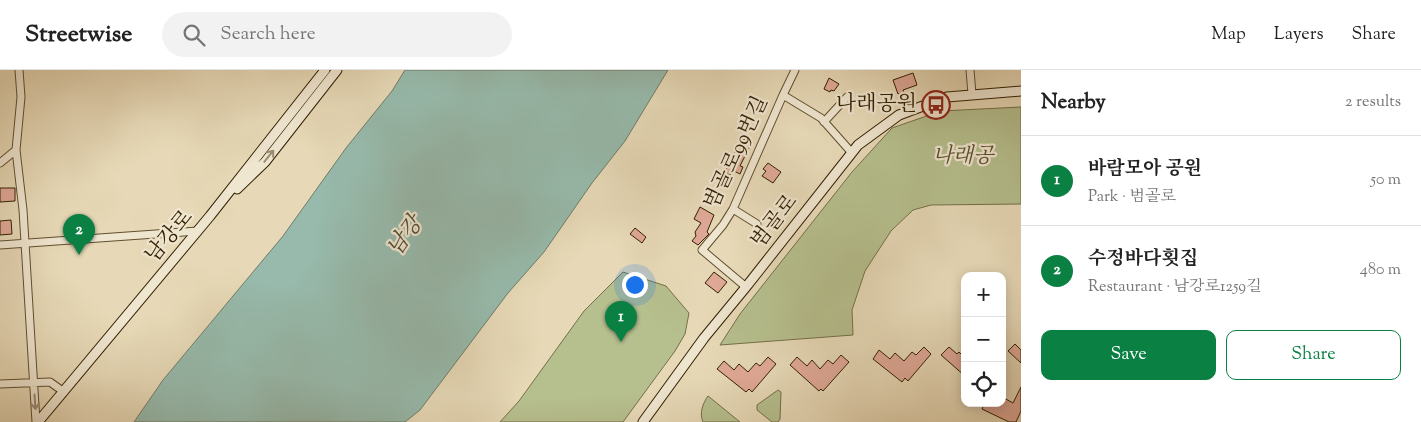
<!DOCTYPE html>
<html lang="en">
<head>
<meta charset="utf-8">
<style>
  body { margin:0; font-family:"Sorts Mill Goudy","Noto Serif KR",serif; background:#f2f2f2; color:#222 }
  .controls { position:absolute; right:15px; bottom:15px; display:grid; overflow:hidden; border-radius:10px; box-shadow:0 2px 12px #0003 }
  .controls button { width:45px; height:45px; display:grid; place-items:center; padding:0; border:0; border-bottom:1px solid #e0e0e0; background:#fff; color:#222; font:25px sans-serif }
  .you { position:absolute; left:634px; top:214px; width:18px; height:18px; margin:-12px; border:4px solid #fff; border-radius:50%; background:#1a73e8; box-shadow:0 0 0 8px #1a73e833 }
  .badge { display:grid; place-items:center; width:32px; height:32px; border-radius:50%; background:#0b8043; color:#fff; font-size:16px; font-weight:700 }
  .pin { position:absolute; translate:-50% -41px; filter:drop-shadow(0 1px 2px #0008) }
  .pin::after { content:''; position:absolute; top:26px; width:18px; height:15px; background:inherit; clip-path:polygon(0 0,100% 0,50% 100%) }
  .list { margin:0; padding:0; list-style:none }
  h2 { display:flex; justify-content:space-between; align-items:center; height:65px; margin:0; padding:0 20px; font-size:21px }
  h2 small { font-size:16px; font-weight:400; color:#767676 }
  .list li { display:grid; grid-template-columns:32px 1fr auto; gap:15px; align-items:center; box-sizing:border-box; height:90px; padding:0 20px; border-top:1px solid #e0e0e0 }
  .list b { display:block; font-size:19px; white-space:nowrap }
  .list p { margin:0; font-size:16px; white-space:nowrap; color:#767676 }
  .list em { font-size:16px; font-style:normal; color:#767676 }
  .actions { display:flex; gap:10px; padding:15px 20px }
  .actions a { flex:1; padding:11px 0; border:1px solid #0b8043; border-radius:10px; text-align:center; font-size:18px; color:#0b8043 }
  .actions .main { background:#0b8043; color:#fff }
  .icon { flex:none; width:28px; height:28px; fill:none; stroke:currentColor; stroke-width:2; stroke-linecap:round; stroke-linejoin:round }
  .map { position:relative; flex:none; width:1021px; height:352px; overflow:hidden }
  header { display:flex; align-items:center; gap:30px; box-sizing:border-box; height:70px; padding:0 25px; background:#fff; border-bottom:1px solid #e0e0e0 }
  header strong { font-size:24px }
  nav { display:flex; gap:28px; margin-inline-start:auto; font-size:18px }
  .search { width:350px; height:45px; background:#f2f2f2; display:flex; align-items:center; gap:12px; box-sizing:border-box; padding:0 18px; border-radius:28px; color:#767676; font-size:19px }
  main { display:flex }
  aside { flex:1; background:#fff }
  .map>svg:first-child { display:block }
</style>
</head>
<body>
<header>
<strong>Streetwise</strong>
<div class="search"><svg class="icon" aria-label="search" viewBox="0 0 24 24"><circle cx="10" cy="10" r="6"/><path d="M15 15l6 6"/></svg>Search here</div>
<nav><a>Map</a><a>Layers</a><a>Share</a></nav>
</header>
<main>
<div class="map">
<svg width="1021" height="352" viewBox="0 0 1021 352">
  <rect width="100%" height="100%" fill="#e7d9b7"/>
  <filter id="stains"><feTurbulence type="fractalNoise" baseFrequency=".004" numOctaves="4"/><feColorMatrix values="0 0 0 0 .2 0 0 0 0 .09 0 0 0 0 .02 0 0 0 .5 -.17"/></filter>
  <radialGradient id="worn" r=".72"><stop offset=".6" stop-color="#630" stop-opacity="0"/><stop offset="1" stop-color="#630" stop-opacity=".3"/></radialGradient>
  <path fill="#b6bf8e" stroke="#746f48" d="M1021,37V134L931,135L913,140L891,161L865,201L852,240L853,265L720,275L740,244L852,102L892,58L941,41Z
    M623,202L666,216L689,243L685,264L675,281L623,352H500L519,331L584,241Z
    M778,320L781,322L780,349L778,352H772L757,340V335Z
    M708,326L740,352H703C699,343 703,333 708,326Z"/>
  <path fill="#97baac" stroke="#6f7c68" d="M405,0H668L625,71L592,113L544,182L508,223L420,340L405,352H134L163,310L283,166L346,78L392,21Z"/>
  <path fill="#e0a998" stroke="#331f02" d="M913,3L917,15L903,20L904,22L898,24L893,10Z
    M829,8L839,14L834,21L831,20L830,22L824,19Z
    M742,68L751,74L740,96L743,97L740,104L732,100L730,105L724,103Z
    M768,93L781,102L773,113L762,106L766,101L763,99Z
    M0,118H15V131L0,132Z
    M700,137L714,145L707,162L709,164L698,175L692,171L696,166L695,162L701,153L694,149Z
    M11,150L12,164L0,165V151Z
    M635,158L646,167L642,173L630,164Z
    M714,202L727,212L718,223L705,213Z
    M1015,274L1021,280V293L1008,281Z
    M924,277L931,284L908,311L905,308L902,312L873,289L879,280L890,289L895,283L904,291L912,282L916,285Z
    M949,277L957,284L959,282L965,288V306L941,285Z
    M841,285L849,292L823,321L821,319L819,321L790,295L797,287L807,296L812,290L820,299L828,290L833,294Z
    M768,287L776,294L752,322L749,319L746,322L717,299L724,291L734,300L739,294L748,302L756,293L760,296Z
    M1021,317V341L1016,352H1009L982,339L985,333H1002V327L1013,333Z"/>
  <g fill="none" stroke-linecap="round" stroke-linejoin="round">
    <defs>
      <path id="street" d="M19,0L21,27L16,80L23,140L36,352
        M970,0L972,24
        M783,25L795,0
        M824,52L847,27
        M0,93L16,80
        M733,139L757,154
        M0,175L198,161
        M746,217L702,180L723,155L733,139L783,25L821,48L852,83
        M0,314L50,312L64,322"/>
      <path id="secondary" d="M237,119L265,92L337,0
        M38,352L210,146L325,0
        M643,352L704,268L746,217L858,75L899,45L947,27L1021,21"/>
    </defs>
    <use href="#street" stroke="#604e2f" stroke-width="9"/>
    <use href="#secondary" stroke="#331f02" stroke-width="11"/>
    <use href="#street" stroke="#efe6d0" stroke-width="7"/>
    <use href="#secondary" stroke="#efe6d0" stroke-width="9"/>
  </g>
  <defs><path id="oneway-shaft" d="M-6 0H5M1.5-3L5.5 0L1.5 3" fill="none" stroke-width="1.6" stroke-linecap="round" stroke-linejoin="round" transform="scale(1.25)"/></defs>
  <g stroke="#9a8c73">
    <use href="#oneway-shaft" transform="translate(269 86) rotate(-51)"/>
    <use href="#oneway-shaft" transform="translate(35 332) rotate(86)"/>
  </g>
  <defs>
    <symbol id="bus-ring" viewBox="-11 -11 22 22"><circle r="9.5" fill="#efe6d0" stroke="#8f2418" stroke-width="1.5"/><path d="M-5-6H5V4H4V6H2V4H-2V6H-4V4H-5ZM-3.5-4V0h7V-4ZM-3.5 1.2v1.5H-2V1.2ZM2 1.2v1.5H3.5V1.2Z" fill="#8f2418"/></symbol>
  </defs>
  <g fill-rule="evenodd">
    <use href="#bus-ring" x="920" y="19" width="32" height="32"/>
  </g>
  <g text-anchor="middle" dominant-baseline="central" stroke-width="4.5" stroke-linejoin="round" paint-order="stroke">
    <g font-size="21" fill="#331f02" stroke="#efe6d0" text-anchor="end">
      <text x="917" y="35">나래공원</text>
    </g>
    <g font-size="21" fill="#331f02" stroke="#efe6d0">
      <text transform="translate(737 83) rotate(-65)">범골로99번길</text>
      <text transform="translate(775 152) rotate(-52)">범골로</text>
      <text transform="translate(170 167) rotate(-50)">남강로</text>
    </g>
    <g font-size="21" font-style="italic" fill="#5a4f2c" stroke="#efe6d0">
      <text x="963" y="87">나래공</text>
    </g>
    <g font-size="22" font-style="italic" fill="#514e35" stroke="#efe6d0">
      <text transform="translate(406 167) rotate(-54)">남강</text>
    </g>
  </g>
  <rect width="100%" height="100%" filter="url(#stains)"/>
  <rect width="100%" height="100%" fill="url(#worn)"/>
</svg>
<div class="controls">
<button>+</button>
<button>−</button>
<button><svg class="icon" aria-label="locate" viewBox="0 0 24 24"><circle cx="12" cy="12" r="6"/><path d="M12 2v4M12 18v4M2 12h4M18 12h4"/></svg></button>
</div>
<div class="you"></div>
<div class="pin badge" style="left:621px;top:272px">1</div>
<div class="pin badge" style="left:79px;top:185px">2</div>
</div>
<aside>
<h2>Nearby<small>2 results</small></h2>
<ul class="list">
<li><span class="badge">1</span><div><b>바람모아 공원</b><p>Park · 범골로</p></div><em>50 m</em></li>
<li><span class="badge">2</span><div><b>수정바다횟집</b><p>Restaurant · 남강로1259길</p></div><em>480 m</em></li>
</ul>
<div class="actions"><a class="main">Save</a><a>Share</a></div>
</aside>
</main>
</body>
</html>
